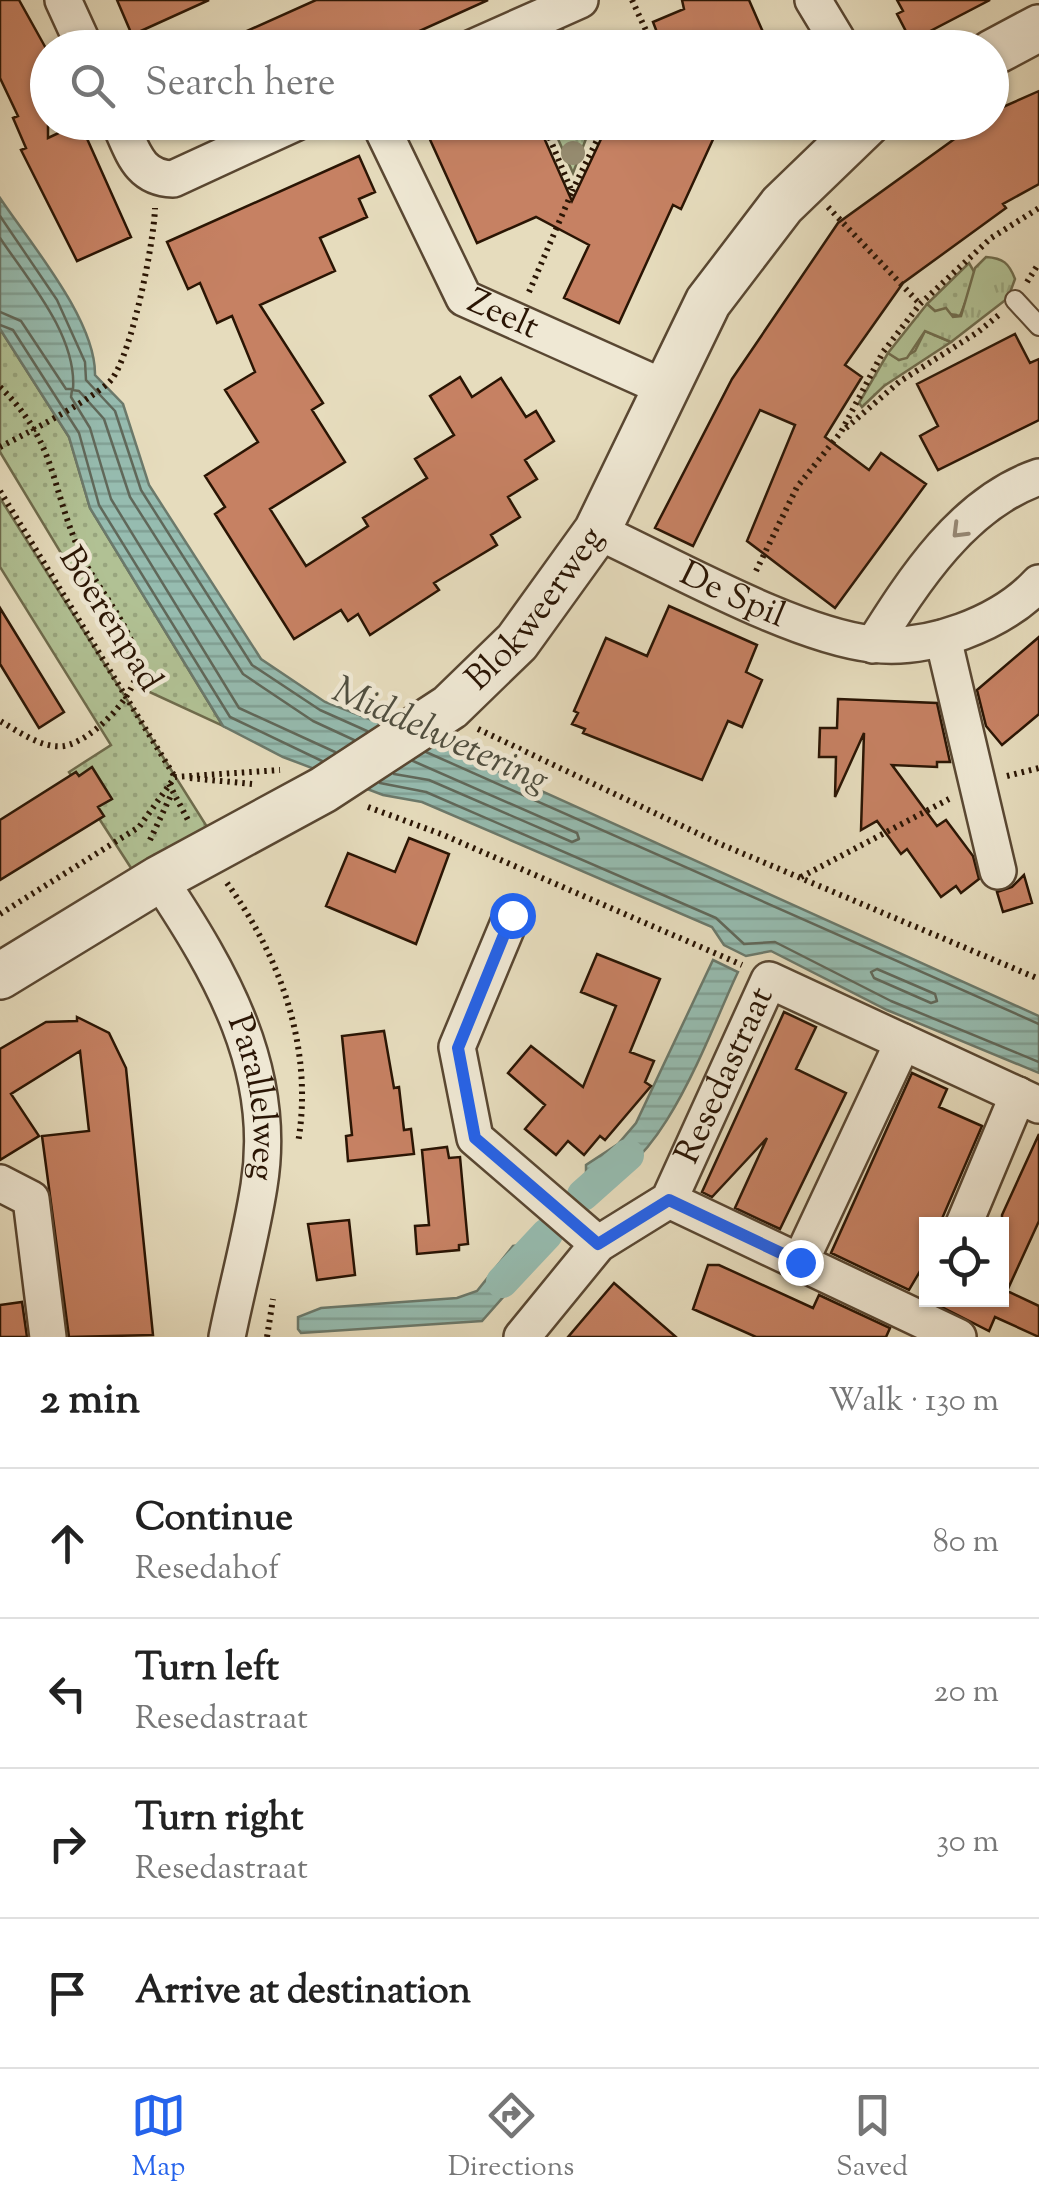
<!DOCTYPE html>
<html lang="en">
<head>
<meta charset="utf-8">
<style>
  body { margin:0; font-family:"Sorts Mill Goudy",serif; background:#f2f2f2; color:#222 }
  .controls { position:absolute; right:30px; bottom:30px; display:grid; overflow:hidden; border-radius:0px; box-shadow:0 2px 8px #0004 }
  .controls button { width:90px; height:90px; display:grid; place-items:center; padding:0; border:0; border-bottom:2px solid #e0e0e0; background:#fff; color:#222; font:50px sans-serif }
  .stop { position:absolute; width:30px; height:30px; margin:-22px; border:8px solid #2563eb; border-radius:50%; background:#fff }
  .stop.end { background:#2563eb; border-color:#fff; box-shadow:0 2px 10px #0008 }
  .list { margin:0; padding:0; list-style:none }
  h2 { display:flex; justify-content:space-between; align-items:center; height:130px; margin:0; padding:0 40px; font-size:42px }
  h2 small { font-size:32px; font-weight:400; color:#767676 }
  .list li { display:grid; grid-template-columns:65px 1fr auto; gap:30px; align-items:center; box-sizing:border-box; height:150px; padding:0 40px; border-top:2px solid #e0e0e0 }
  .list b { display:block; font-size:38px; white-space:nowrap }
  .list p { margin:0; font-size:32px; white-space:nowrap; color:#767676 }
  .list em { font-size:32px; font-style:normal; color:#767676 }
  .icon { flex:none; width:55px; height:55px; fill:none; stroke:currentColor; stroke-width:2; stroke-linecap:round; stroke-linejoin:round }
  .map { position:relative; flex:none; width:1039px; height:1337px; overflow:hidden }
  .search { position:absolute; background:#fff; box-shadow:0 2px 8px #0004; left:30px; right:30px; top:30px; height:110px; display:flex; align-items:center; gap:25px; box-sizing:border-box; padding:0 35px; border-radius:55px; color:#767676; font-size:38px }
  .sheet { height:730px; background:#fff }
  nav { display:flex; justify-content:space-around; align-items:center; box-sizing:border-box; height:140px; border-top:2px solid #e0e0e0; background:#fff; font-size:28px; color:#767676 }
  nav a { display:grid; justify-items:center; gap:5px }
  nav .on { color:#2563eb }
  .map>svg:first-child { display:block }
</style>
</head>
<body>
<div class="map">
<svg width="1039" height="1337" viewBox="0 0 1039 1337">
  <defs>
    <pattern id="grass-dots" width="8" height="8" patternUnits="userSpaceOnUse" patternTransform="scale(2.5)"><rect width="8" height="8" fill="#b1c194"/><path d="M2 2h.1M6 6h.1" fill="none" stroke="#98a57e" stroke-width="1.8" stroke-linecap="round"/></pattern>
    <pattern id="park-tufts" width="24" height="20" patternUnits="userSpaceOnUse" patternTransform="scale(2.5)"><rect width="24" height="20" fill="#b1c194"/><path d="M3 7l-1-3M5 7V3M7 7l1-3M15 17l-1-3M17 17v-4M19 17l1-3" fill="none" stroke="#98a57e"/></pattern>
    <pattern id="water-rules" width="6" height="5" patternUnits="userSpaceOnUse" patternTransform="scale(2.5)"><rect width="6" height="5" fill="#96bcb0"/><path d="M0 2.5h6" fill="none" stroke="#81a196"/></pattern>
  </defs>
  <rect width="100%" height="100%" fill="#e6dcbd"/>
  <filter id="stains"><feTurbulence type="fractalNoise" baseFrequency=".002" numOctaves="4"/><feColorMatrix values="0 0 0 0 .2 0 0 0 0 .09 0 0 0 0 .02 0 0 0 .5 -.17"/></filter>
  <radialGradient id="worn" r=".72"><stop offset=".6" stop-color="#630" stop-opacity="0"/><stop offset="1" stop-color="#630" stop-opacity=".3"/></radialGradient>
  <path fill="url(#grass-dots)" stroke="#6e6b4c" stroke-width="2.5" d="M969,263L976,275L960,316L935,311L927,304Z
    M0,329L69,437L90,508L223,726L143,689L0,452Z
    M925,331L951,342L884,386L862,407L859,403L888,353L899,360L915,351Z
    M0,498L209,830L133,871L69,772L111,745L0,567Z"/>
  <path fill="url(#park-tufts)" stroke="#6e6b4c" stroke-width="2.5" d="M559,22L572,47H518L516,42Z
    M551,123H592L573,173Z
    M986,257C1003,258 1009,263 1015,279L1008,298L951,342L925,331L907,358L899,360L888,353L927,304L935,311L946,308L953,317L961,316L975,268Z"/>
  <path fill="url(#water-rules)" stroke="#6b796b" stroke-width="2.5" d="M0,198C30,243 96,320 95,375L123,404L149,485L261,659L325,702L455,752L1039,1016V1073L887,1010L771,951L746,956L724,945L712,927L422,802L383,795L283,757L223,726L90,508L69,437L0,329Z
    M713,960L738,972C712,1025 660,1180 592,1182L586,1175V1165L618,1144L636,1123Z
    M527,1244L535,1261L482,1321L301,1333L298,1329V1317L321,1308L457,1298L477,1291L513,1246Z"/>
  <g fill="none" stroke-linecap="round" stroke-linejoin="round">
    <path stroke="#60685a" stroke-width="2.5" d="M0,216L57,300L85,362L86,380L115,411L141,490L252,665L320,710L367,731
      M0,238C29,281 77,336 73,389H66L21,321L0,312
      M0,325L13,330L79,433L99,505L230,717L322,761
      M335,752L239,708L111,499L90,428L71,397L72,390L79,391L104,419L130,497L243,674L313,721L354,740
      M426,752L1039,1024
      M394,774L429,780L572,842L579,839L577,833L413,761
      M380,783L426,792L716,918L744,944L775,942L891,1001L1039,1062
      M877,969L935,994L937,1001L931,1003L874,978L871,972Z"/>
    <path stroke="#96bcb0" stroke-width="32" d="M583,1195L628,1155
      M502,1282L547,1234"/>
  </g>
  <path fill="#c68163" stroke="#2a1504" stroke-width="2.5" d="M0,0H19L48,52V138L80,123L131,237L77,261L21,150L26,148L13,118L18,116L0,78Z
    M117,0H209L132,35Z
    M316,0H488L382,48H209Z
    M682,0H749L770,48H663L653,22L684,9Z
    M897,0H990L911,41L897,14L903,11Z
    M1039,91V184L1003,204L1006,208L903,283L845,365L862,377L825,437L869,470L881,453L926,484L835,608L747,541L795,425L760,410L693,546L655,528L732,379L838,223L978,122H992L996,110Z
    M422,122H537L572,201L609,122H721L681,209L673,205L619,323L564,298L589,245L536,217L477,243Z
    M359,156L375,192L359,199L367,217L320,238L335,271L260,305L323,403L312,410L345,462L270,509L306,566L368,526L363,518L427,478L415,459L454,435L430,396L460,377L472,397L501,378L526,417L536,411L554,441L525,460L537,479L508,497L520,517L491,535L497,545L434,583L439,590L370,635L358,614L348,621L341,610L294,639L215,514L225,507L205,476L258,442L225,390L255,372L232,316L217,323L200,283L188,289L167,242Z
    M1015,334L1030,363L1039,359V420L938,470L920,436L938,426L917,384Z
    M669,606L757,645L746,672L762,680L742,727L728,721L702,780L583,733L585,729L572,724L578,713L574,711L606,638L647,656Z
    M0,608L64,712L39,728L0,664Z
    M1039,637V714L1002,745L986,726L977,690Z
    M838,699L937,703L950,762H937V767L892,765L937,826L946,820L973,856L979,879L961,893L956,886L941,897L907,849L901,854L877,821L861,830L864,733L835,797L836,757H819L820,728H837Z
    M92,767L112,799L98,807L104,816L0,880V820L76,772L79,776Z
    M409,838L449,854L416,944L326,906L348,853L395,872Z
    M1024,875L1032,903L1003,912L997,892L1012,887Z
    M597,954L660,979L630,1052L654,1061L645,1082L651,1086L605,1140L600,1136L584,1155L568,1141L556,1155L525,1129L545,1105L508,1073L531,1046L583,1087L616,1006L581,992Z
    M784,1012L816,1027L796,1069L846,1093L780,1229L735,1208L767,1138L712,1197L702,1192Z
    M77,1017L109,1033L126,1068L153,1335L69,1337L42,1136L89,1131L80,1051L11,1094L39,1136L0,1160V1049L46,1022L77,1021Z
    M384,1031L394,1088L399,1087L404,1130L411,1129L414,1154L348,1161L346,1136L352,1135L342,1036Z
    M912,1073L947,1089L939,1107L982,1126L941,1221L926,1224V1261L909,1290L831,1253Z
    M1039,1134V1221L1007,1291L1039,1306V1337L995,1317L989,1331L928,1300H1002V1215Z
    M447,1147L449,1158L460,1157L468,1244L459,1245V1250L417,1254L415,1226L429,1225L422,1150Z
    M349,1220L355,1275L317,1280L308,1224Z
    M708,1265H719L813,1308L819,1295L890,1328L886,1337H756L693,1309Z
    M614,1283L676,1337H568Z
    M22,1302L27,1337H0V1305Z"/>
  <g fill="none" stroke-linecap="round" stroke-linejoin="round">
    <defs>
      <path id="service" d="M1015,300L1039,326"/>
      <g id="minor">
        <path d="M63,0L85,48"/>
        <path d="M813,0L842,48"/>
        <path d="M472,48L580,0"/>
        <path d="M119,122C133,151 138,178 173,179L297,122"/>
        <path id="s1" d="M379,122L464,298L665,388"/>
        <path id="s2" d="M597,531C671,565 794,635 872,644C928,651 1001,624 1039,583"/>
        <path d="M943,638L998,871"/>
        <path d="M873,645C914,580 963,503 1039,477"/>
        <path id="s3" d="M159,879C221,972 278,1070 259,1186C251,1237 237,1287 227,1337"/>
        <path d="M512,915L457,1047L475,1138L598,1244"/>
        <path d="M0,1183L31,1199L48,1337"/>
        <path d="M669,1200L958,1337"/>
        <path d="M964,1224L1018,1095"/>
        <path d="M800,1262L903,1042"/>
        <path id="s4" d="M522,1337L598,1244L669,1200L769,980L1039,1105"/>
      </g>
      <g id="tertiary">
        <path d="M992,53L1039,28"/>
        <path id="s5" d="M0,976L159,879L323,790L450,707L517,642L597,531L708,302L782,205L868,122"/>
      </g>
    </defs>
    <use href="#service" stroke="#594732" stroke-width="22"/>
    <use href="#minor" stroke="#594732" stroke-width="40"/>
    <use href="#tertiary" stroke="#594732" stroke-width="50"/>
    <path stroke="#2a1504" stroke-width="6" stroke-dasharray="2.5 5" stroke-linecap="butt" d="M632,0L649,37L643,48
      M572,191L606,122
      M828,207L920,304
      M1027,282L1039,263
      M529,292L572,192L543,122
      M0,387C56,441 50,484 79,550C95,587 127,618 137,658C145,689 93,741 64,746C42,749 18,731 0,721
      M846,428L899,382L978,332L1000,314
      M0,447C23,435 98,397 112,379C132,352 154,243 155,208
      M0,491L175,777
      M756,571L797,487L841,432L883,352L920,304L991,238L1039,208
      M478,729L718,843L1039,979
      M1007,776L1039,768
      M190,778L252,784
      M169,784L189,822
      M368,807L441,834L742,965
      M150,840L172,793
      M801,877L949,799
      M227,883C281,958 314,1050 298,1143
      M0,914L139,827L175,777L280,770
      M267,1337L273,1299"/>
    <use href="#service" stroke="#efe8d4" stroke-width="18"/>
    <use href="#minor" stroke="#efe8d4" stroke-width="35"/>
    <use href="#tertiary" stroke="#efe8d4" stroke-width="45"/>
  </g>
  <circle fill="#958b6f" cx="573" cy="153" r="12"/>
  <defs><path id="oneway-chevron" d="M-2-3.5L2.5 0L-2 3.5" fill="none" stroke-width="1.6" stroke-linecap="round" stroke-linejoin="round" transform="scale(2.5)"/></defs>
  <use stroke="#968976" href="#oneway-chevron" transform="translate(959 531) rotate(135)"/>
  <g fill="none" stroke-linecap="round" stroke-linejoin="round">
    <path stroke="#2563eb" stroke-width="12" d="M512,915L458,1048L475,1138L598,1244L669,1200L800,1262"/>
  </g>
  <g text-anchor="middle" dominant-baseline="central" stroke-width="9" stroke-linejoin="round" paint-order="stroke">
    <g font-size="35" fill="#2a1504" stroke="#efe8d4">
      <text stroke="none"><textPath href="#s1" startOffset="238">Zeelt</textPath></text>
      <text stroke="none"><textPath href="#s2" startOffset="150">De Spil</textPath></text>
      <text stroke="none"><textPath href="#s5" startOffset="655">Blokweerweg</textPath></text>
      <text transform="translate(109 620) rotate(58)">Boerenpad</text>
      <text stroke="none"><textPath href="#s4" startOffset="340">Resedastraat</textPath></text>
      <text stroke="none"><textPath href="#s3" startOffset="242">Parallelweg</textPath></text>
    </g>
    <g font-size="38" font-style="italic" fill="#504f40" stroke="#efe8d4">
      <text transform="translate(440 737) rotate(24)">Middelwetering</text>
    </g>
  </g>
  <rect width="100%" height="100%" filter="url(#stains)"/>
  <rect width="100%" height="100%" fill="url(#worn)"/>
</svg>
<div class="controls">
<button><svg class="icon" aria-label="locate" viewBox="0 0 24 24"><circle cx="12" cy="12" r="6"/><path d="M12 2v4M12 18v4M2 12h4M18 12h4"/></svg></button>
</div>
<div class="stop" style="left:512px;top:915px"></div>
<div class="stop end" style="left:800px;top:1262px"></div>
<div class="search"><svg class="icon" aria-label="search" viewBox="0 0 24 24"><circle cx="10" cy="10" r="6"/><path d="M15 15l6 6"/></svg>Search here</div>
</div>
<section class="sheet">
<h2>2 min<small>Walk · 130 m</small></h2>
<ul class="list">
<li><svg class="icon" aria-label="ahead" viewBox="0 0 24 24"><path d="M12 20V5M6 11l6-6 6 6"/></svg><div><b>Continue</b><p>Resedahof</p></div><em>80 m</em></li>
<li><svg class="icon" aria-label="left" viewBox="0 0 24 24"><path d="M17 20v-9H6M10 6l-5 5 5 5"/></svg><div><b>Turn left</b><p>Resedastraat</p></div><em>20 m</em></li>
<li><svg class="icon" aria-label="right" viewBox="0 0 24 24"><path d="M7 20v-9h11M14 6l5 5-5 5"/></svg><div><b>Turn right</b><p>Resedastraat</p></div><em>30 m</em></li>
<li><svg class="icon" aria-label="arrive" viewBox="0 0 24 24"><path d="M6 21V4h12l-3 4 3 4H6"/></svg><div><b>Arrive at destination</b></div></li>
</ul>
</section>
<nav>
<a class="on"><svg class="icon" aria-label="map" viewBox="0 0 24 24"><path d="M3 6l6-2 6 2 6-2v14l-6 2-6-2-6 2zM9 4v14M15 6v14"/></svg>Map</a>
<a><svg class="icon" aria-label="directions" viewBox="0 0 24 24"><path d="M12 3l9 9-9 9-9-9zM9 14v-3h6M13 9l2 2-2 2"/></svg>Directions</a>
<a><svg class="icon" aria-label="saved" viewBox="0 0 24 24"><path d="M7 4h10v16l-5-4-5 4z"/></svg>Saved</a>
</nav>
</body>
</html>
